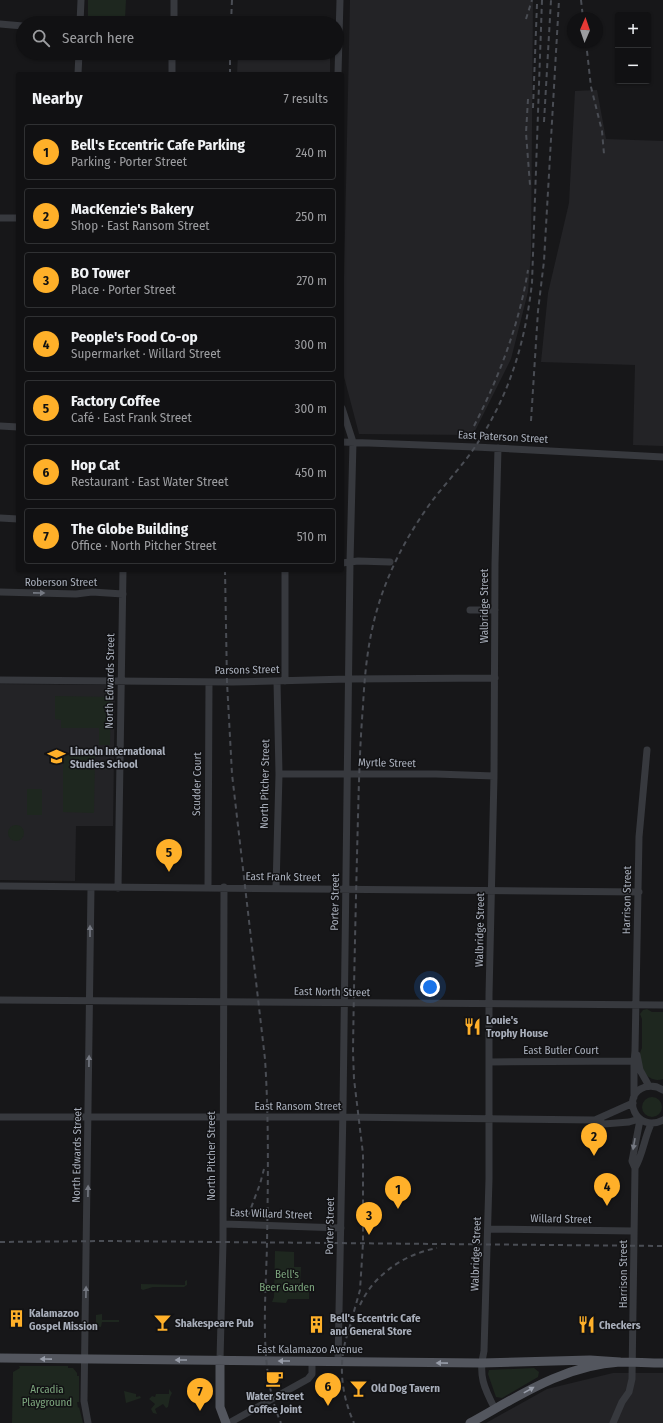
<!DOCTYPE html>
<html lang="en">
<head>
<meta charset="utf-8">
<style>
  body { margin:0; font-family:"Fira Sans Condensed",sans-serif; background:#1e1f21; color:#f1f3f6 }
  .controls { position:absolute; right:12px; top:12px; display:grid; overflow:hidden; border-radius:4px; box-shadow:0 1px 3px #0004 }
  .controls button { width:36px; height:36px; display:grid; place-items:center; padding:0; border:0; border-bottom:1px solid #303133; background:#111113; color:#f1f3f6; font:20px sans-serif }
  .compass { position:absolute; left:567px; top:12px; width:36px; height:36px; border-radius:50%; background:#111113; box-shadow:0 1px 3px #0004; rotate:2deg }
  .you { position:absolute; left:430px; top:987px; width:14px; height:14px; margin:-10px; border:3px solid #fff; border-radius:50%; background:#1a73e8; box-shadow:0 0 0 6px #1a73e833 }
  .badge { display:grid; place-items:center; width:26px; height:26px; border-radius:50%; background:#ffb029; color:#111; font-size:13px; font-weight:700 }
  .pin { position:absolute; translate:-50% -33px; filter:drop-shadow(0 1px 2px #0008) }
  .pin::after { content:''; position:absolute; top:21px; width:14px; height:12px; background:inherit; clip-path:polygon(0 0,100% 0,50% 100%) }
  .list { margin:0; padding:0; list-style:none }
  h2 { display:flex; justify-content:space-between; align-items:center; height:52px; margin:0; padding:0 16px; font-size:17px }
  h2 small { font-size:13px; font-weight:400; color:#9c9da0 }
  .list li { display:grid; grid-template-columns:26px 1fr auto; gap:12px; align-items:center; box-sizing:border-box; height:56px; margin:0 8px 8px; padding:0 8px; border:1px solid #303133; border-radius:4px }
  .list b { display:block; font-size:15px; white-space:nowrap }
  .list p { margin:0; font-size:13px; white-space:nowrap; color:#9c9da0 }
  .list em { font-size:13px; font-style:normal; color:#9c9da0 }
  .icon { flex:none; width:22px; height:22px; fill:none; stroke:currentColor; stroke-width:2; stroke-linecap:round; stroke-linejoin:round }
  .map { position:relative; flex:none; width:663px; height:1423px; overflow:hidden }
  .search { position:absolute; background:#111113; box-shadow:0 1px 3px #0004; left:16px; top:16px; width:328px; height:44px; display:flex; align-items:center; gap:10px; box-sizing:border-box; padding:0 14px; border-radius:22px; color:#9c9da0; font-size:15px }
  .panel { position:absolute; background:#111113; box-shadow:0 1px 3px #0004; left:16px; top:72px; width:328px; height:500px; border-radius:4px }
  .map>svg:first-child { display:block }
</style>
</head>
<body>
<div class="map">
<svg width="663" height="1423" viewBox="0 0 663 1423">
  <rect width="100%" height="100%" fill="#171719"/>
  <path fill="#232326" d="M350,0H533L531,253L528,292L511,359L473,435L359,434L342,369Z
    M238,53H330V74H237Z
    M597,90L606,139L663,141V446L633,445L635,365L541,362L548,293L569,203L575,91Z
    M0,684L115,685L113,826H76L75,881L0,880Z
    M613,1373H663V1423H486L547,1389Z"/>
  <path fill="#1e271f" d="M88,0H126L125,19L88,17Z
    M55,696L111,697L110,745H99V728H61V720L55,719Z
    M63,754L95,755L94,813L63,812Z
    M27,789H42V815H27Z
    M8 833a8 8 0 1 1 16 0a8 8 0 1 1-16 0Z
    M647,1009L652,1012H663V1079C645,1085 635,1060 642,1048V1019L640,1014L643,1010Z
    M642 1107a10 10 0 1 1 20 0a10 10 0 1 1-20 0Z
    M275,1251L294,1252V1267H301L300,1285H309V1299H288L286,1303L272,1302L274,1297Z
    M187,1280V1285L184,1287H153L143,1290L141,1289V1284L185,1285V1281Z
    M102,1314V1320H119V1322H102L101,1327L96,1326V1315Z
    M19,1366H68V1368H73L77,1373V1376H79V1402H77L78,1408L79,1407L83,1423H12L13,1372L20,1368Z
    M534,1368L539,1372L538,1377L502,1398L496,1397L488,1374L489,1370Z
    M169,1389L172,1393L170,1397L168,1407L166,1408L163,1404L155,1409L157,1414L153,1413L151,1409L155,1404L149,1399L152,1396L155,1397L156,1394H169Z
    M124,1391L136,1394V1397L140,1396L141,1398L126,1403Z"/>
  <g fill="none" stroke-linecap="round" stroke-linejoin="round">
    <path stroke="#37393e" stroke-width="7" d="M80,23L81,0
      M174,23V0
      M0,24L23,26
      M78,74L79,53
      M172,74V53
      M338,74L340,0
      M0,218H18
      M0,426L18,427
      M342,442L475,447L663,457
      M0,518L18,519
      M342,563L358,561L390,562
      M0,592L76,594L92,592L123,594
      M470,610H495
      M0,680L232,682L348,679L495,678
      M285,681V570
      M279,774H436L494,776
      M0,886L639,892
      M208,887L209,682
      M118,888L123,570
      M276,888L279,774L277,681
      M0,1000L663,1005
      M637,1055L640,1070L649,1086
      M489,1062L634,1061
      M663,1090C657,1086 652,1085 645,1087C620,1095 636,1134 663,1120
      M634,1097V1062L635,1051L639,837L647,750
      M0,1117H342L595,1120L604,1124L629,1122L639,1119
      M595,1120L633,1103
      M635,1168C643,1154 644,1139 651,1124
      M223,1224L341,1228
      M488,1229L634,1231
      M220,1360L223,1242L224,887
      M338,1362L343,1108L350,562L353,442L342,408
      M495,1409C484,1388 478,1375 484,1351L489,1179V995L494,776L495,564L498,448
      M88,1423L84,1401L91,887
      M229,1423L308,1379L312,1374V1362
      M613,1423L622,1402L629,1392L632,1379L635,1168L632,1161L640,1120"/>
    <path stroke="#53565e" stroke-width="9" d="M0,1358L481,1363L590,1360L620,1362
      M220,1360V1407L226,1423
      M470,1423C517,1397 564,1365 620,1362C634,1362 649,1363 663,1363"/>
    <path stroke="#4a4d54" stroke-width="2" stroke-dasharray="5 4" stroke-linecap="butt" d="M581,0L583,18
      M526,19L532,0
      M231,23L232,0
      M586,42L591,87L602,131L604,154
      M230,74V53
      M528,99L526,133L530,185
      M533,108L537,4
      M544,122L551,0
      M531,421L538,311L544,261L559,0
      M474,426C499,377 519,325 528,270
      M225,570L227,682L232,774L265,1059C269,1120 268,1182 267,1243C266,1299 258,1372 281,1423
      M248,1216L260,1184L264,1169
      M0,1242L108,1241L663,1246
      M360,1305C374,1274 405,1254 437,1248
      M351,1325C337,1357 340,1392 354,1423
      M349,1329L360,1290L363,1243V1154L354,1079L353,1052C354,974 356,895 358,816C359,779 360,743 363,706C365,667 369,631 382,594C394,560 411,530 432,501C446,483 462,466 475,447C509,396 525,344 532,283L542,0"/>
  </g>
  <defs><path id="oneway-solid" d="M-6-.8H1V-3.2L6.5 0L1 3.2V.8H-6Z"/></defs>
  <g fill="#757982">
    <use href="#oneway-solid" transform="translate(39 593) rotate(1)"/>
    <use href="#oneway-solid" transform="translate(90 931) rotate(-90)"/>
    <use href="#oneway-solid" transform="translate(89 1061) rotate(-89)"/>
    <use href="#oneway-solid" transform="translate(634 1144) rotate(100)"/>
    <use href="#oneway-solid" transform="translate(88 1191) rotate(-89)"/>
    <use href="#oneway-solid" transform="translate(86 1292) rotate(-89)"/>
  </g>
  <g fill="#979ca8">
    <use href="#oneway-solid" transform="translate(46 1359) rotate(-179)"/>
    <use href="#oneway-solid" transform="translate(181 1360) rotate(-180)"/>
    <use href="#oneway-solid" transform="translate(284 1361) rotate(-180)"/>
    <use href="#oneway-solid" transform="translate(442 1363) rotate(-179)"/>
    <use href="#oneway-solid" transform="translate(529 1390) rotate(-29)"/>
  </g>
  <defs>
    <symbol id="school-bare" viewBox="-9 -9 18 18"><path d="M0-5L7-2L0 1L-7-2ZM-4 1L0 2.5L4 1V4Q0 6-4 4Z" fill="#ffb029" stroke="#121214" stroke-width="2.5" paint-order="stroke"/></symbol>
    <symbol id="restaurant-bare" viewBox="-9 -9 18 18"><path d="M-5-6h1v4h1v-4h1v4h1v-4h1v5L-1.5 .5V6h-2V.5L-5-1ZM5-6V6H3V1.5H1.5Q1.5-4 5-6Z" fill="#ffb029" stroke="#121214" stroke-width="2.5" paint-order="stroke"/></symbol>
    <symbol id="building-bare" viewBox="-9 -9 18 18"><path d="M-4-6H4V6H1V3H-1V6H-4ZM-2.5-4.3h1.7v1.8h-1.7ZM.8-4.3h1.7v1.8H.8ZM-2.5-1h1.7V.8h-1.7ZM.8-1h1.7V.8H.8Z" fill="#ffb029" stroke="#121214" stroke-width="2.5" paint-order="stroke"/></symbol>
    <symbol id="bar-bare" viewBox="-9 -9 18 18"><path d="M-6-5H6L.8 .8V4.5H3.5V6h-7V4.5H-.8V.8Z" fill="#ffb029" stroke="#121214" stroke-width="2.5" paint-order="stroke"/></symbol>
    <symbol id="cafe-bare" viewBox="-9 -9 18 18"><path d="M-5.5-4.5H6V0H3Q3 3.5 0 3.5H-2.5Q-5.5 3.5-5.5 0ZM3-3.2v2h1.7v-2ZM-6 4.5H4V6H-6Z" fill="#ffb029" stroke="#121214" stroke-width="2.5" paint-order="stroke"/></symbol>
  </defs>
  <g fill-rule="evenodd">
    <use href="#school-bare" x="44" y="744" width="25" height="25"/>
    <use href="#restaurant-bare" x="460" y="1014" width="25" height="25"/>
    <use href="#building-bare" x="4" y="1306" width="25" height="25"/>
    <use href="#bar-bare" x="150" y="1310" width="25" height="25"/>
    <use href="#building-bare" x="304" y="1312" width="25" height="25"/>
    <use href="#restaurant-bare" x="574" y="1312" width="25" height="25"/>
    <use href="#cafe-bare" x="262" y="1366" width="25" height="25"/>
    <use href="#bar-bare" x="346" y="1376" width="25" height="25"/>
  </g>
  <g text-anchor="middle" dominant-baseline="central" stroke-width="3" stroke-linejoin="round" paint-order="stroke">
    <g font-size="11" fill="#a8aeba" stroke="#121214">
      <text transform="translate(503 437) rotate(3)">East Paterson Street</text>
      <text x="61" y="582">Roberson Street</text>
      <text transform="translate(484 606) rotate(-90)">Walbridge Street</text>
      <text transform="translate(247 670) rotate(-1)">Parsons Street</text>
      <text transform="translate(110 681) rotate(-89)">North Edwards Street</text>
      <text transform="translate(387 763) rotate(1)">Myrtle Street</text>
      <text transform="translate(197 784) rotate(-89)">Scudder Court</text>
      <text transform="translate(265 784) rotate(-89)">North Pitcher Street</text>
      <text transform="translate(283 877) rotate(1)">East Frank Street</text>
      <text transform="translate(627 900) rotate(-89)">Harrison Street</text>
      <text transform="translate(335 902) rotate(-89)">Porter Street</text>
      <text transform="translate(480 930) rotate(-89)">Walbridge Street</text>
      <text transform="translate(332 992) rotate(1)">East North Street</text>
      <text x="561" y="1050">East Butler Court</text>
      <text x="298" y="1106">East Ransom Street</text>
      <text transform="translate(77 1155) rotate(-89)">North Edwards Street</text>
      <text transform="translate(211 1156) rotate(-90)">North Pitcher Street</text>
      <text transform="translate(271 1214) rotate(2)">East Willard Street</text>
      <text transform="translate(561 1219) rotate(1)">Willard Street</text>
      <text transform="translate(330 1226) rotate(-89)">Porter Street</text>
      <text transform="translate(476 1254) rotate(-88)">Walbridge Street</text>
      <text transform="translate(623 1274) rotate(-90)">Harrison Street</text>
      <text x="310" y="1349">East Kalamazoo Avenue</text>
    </g>
    <g font-size="11" font-weight="bold" fill="#a8aeba" stroke="#121214" text-anchor="start">
      <text x="70" y="751">Lincoln International<tspan x="70" dy="13">Studies School</tspan></text>
      <text x="486" y="1020">Louie's<tspan x="486" dy="13">Trophy House</tspan></text>
      <text x="29" y="1313">Kalamazoo<tspan x="29" dy="13">Gospel Mission</tspan></text>
      <text x="330" y="1318">Bell's Eccentric Cafe<tspan x="330" dy="13">and General Store</tspan></text>
      <text x="175" y="1323">Shakespeare Pub</text>
      <text x="599" y="1325">Checkers</text>
      <text x="371" y="1388">Old Dog Tavern</text>
      <text x="275" y="1396" text-anchor="middle">Water Street<tspan x="275" dy="13">Coffee Joint</tspan></text>
    </g>
    <g font-size="11" fill="#7da67e" stroke="#121214">
      <text x="287" y="1274">Bell's<tspan x="287" dy="13">Beer Garden</tspan></text>
      <text x="47" y="1389">Arcadia<tspan x="47" dy="13">Playground</tspan></text>
    </g>
  </g>
</svg>
<div class="controls">
<button>+</button>
<button>−</button>
</div>
<svg class="compass" viewBox="-18 -18 36 36"><path d="M0-13l5 13h-10z" fill="#e53935"/><path d="M0 13l5-13h-10z" fill="#9c9da0"/></svg>
<div class="you"></div>
<div class="pin badge" style="left:398px;top:1209px">1</div>
<div class="pin badge" style="left:594px;top:1156px">2</div>
<div class="pin badge" style="left:369px;top:1235px">3</div>
<div class="pin badge" style="left:607px;top:1206px">4</div>
<div class="pin badge" style="left:169px;top:872px">5</div>
<div class="pin badge" style="left:328px;top:1406px">6</div>
<div class="pin badge" style="left:200px;top:1411px">7</div>
<div class="search"><svg class="icon" aria-label="search" viewBox="0 0 24 24"><circle cx="10" cy="10" r="6"/><path d="M15 15l6 6"/></svg>Search here</div>
<section class="panel">
<h2>Nearby<small>7 results</small></h2>
<ul class="list">
<li><span class="badge">1</span><div><b>Bell's Eccentric Cafe Parking</b><p>Parking · Porter Street</p></div><em>240 m</em></li>
<li><span class="badge">2</span><div><b>MacKenzie's Bakery</b><p>Shop · East Ransom Street</p></div><em>250 m</em></li>
<li><span class="badge">3</span><div><b>BO Tower</b><p>Place · Porter Street</p></div><em>270 m</em></li>
<li><span class="badge">4</span><div><b>People's Food Co-op</b><p>Supermarket · Willard Street</p></div><em>300 m</em></li>
<li><span class="badge">5</span><div><b>Factory Coffee</b><p>Café · East Frank Street</p></div><em>300 m</em></li>
<li><span class="badge">6</span><div><b>Hop Cat</b><p>Restaurant · East Water Street</p></div><em>450 m</em></li>
<li><span class="badge">7</span><div><b>The Globe Building</b><p>Office · North Pitcher Street</p></div><em>510 m</em></li>
</ul>
</section>
</div>
</body>
</html>
